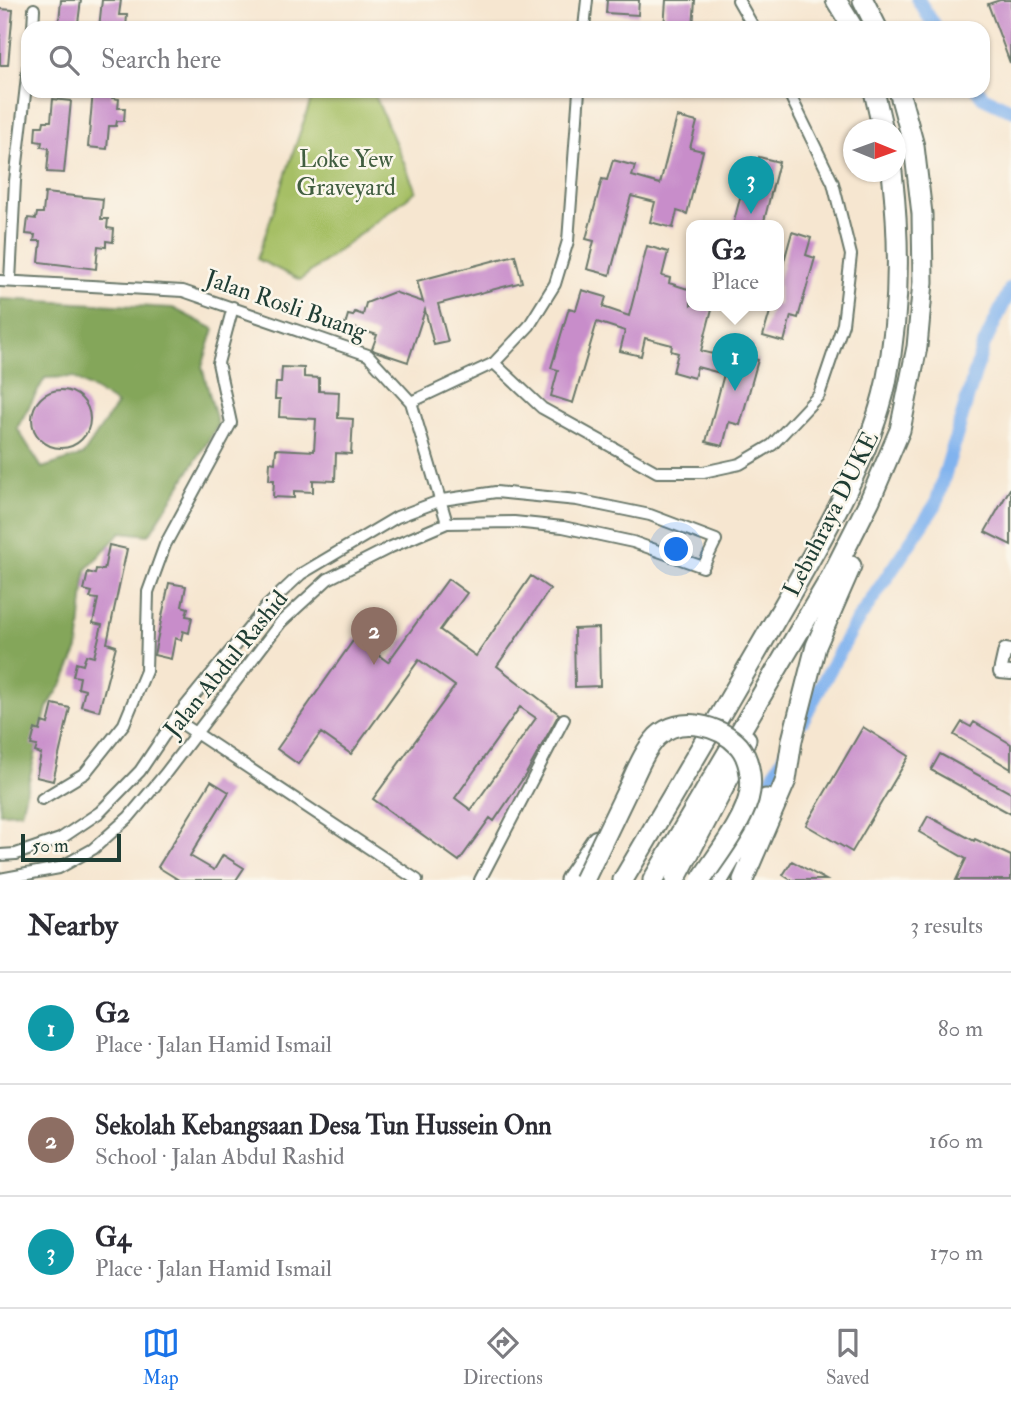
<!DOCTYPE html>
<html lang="en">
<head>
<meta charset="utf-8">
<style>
  body { margin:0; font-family:"IM FELL Double Pica",serif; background:#f7f7f7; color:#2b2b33 }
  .compass { position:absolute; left:843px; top:119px; width:63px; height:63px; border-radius:50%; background:#fff; box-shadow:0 2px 5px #0004; rotate:91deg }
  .scale { position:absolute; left:21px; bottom:18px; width:100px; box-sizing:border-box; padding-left:7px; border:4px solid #1f3d34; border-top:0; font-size:19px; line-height:24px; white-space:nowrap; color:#1f3d34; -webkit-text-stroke:5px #fbf7ec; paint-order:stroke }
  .you { position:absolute; left:677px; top:550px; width:24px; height:24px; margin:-18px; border:5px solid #fff; border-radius:50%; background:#1a73e8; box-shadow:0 0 0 10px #1a73e833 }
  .badge { display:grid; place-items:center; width:46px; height:46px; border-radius:50%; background:#1a73e8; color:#fff; font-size:23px; font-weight:700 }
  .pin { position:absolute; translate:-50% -58px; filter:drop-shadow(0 2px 4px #0008) }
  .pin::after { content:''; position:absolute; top:37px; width:24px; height:21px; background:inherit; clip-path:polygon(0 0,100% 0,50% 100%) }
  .popup { position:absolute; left:686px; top:220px; width:98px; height:91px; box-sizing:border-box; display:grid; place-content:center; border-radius:14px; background:#fff; filter:drop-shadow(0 2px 5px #0005); font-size:23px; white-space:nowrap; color:#7c7c81 }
  .popup b { font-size:26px; color:#2b2b33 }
  .popup::after { content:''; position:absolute; left:50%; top:100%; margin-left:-14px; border:14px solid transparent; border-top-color:#fff }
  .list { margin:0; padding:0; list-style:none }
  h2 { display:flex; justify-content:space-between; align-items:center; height:91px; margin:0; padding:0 28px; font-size:30px }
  h2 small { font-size:23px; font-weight:400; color:#7c7c81 }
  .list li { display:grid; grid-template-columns:46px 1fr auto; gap:21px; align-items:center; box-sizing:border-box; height:112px; padding:0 28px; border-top:2px solid #e1e1e2 }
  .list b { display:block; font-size:26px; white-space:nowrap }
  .list p { margin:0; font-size:23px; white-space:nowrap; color:#7c7c81 }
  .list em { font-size:23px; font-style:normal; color:#7c7c81 }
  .icon { flex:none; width:38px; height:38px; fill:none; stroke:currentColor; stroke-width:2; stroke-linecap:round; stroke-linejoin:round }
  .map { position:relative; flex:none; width:1011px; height:880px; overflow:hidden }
  .search { position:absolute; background:#fff; box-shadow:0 2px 5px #0004; left:21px; right:21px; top:21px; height:77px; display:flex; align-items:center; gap:18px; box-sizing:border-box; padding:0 24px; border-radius:21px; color:#7c7c81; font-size:26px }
  .sheet { height:427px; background:#fff }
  nav { display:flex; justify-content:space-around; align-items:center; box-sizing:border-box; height:98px; border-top:2px solid #e1e1e2; background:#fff; font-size:19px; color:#7c7c81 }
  nav a { display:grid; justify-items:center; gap:4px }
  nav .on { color:#1a73e8 }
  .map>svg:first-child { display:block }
</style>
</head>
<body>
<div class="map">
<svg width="1011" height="880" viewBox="0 0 1011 880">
  <rect width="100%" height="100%" fill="#fbf7ec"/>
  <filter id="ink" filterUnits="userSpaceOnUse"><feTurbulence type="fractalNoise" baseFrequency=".0143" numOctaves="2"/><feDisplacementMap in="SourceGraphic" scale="14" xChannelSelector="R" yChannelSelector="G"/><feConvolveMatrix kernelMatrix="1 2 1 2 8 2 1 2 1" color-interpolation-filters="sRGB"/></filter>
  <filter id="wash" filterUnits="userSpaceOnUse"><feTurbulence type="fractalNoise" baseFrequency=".00686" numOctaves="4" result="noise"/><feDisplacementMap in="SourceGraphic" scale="28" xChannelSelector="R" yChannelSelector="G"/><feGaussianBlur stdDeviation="1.57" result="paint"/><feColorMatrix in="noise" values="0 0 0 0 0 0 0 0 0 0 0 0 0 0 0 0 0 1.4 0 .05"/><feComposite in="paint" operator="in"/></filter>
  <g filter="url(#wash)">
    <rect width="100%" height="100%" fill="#f6e6d0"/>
    <path fill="#a6bf65" stroke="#627e4c" stroke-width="2" d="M314,91H373L416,191L300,280L257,259Z"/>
    <path fill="#84a65a" stroke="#527247" stroke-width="2" fill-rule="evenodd" d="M0,299L173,308L214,329L202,367L218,425L149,535L121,532L86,570L78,649L64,681L47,708L21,812L0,813ZM73,377L117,404L83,455L42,468L17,428L45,378Z"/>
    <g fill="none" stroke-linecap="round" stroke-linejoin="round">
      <path stroke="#81b3ee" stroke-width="14" d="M918,0L936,28
        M978,91L983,97L1011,110
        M802,721L852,629L936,504L982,349L1011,288
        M758,805L786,752"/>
    </g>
    <g id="blocks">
      <path fill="#c88dca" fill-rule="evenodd" d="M61,0H81L78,23L59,22Z
        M102,0H121L119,15H127L126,28H99Z
        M607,0H639L638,15L606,13Z
        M666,0H695L693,28H664Z
        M1000,0H1011L1010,63L988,4Z
        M0,9L13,10L8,65H0Z
        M93,91H112V98L119,99L118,108H125L124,121H117L116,126H109L107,149L88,147Z
        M53,99L71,101L64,173L47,172L49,148L41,147L42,142L35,141L36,126H43L44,121H51Z
        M677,117L697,122L690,148L703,151L687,214L677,211L673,228L650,222L655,202L631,196L610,275L587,269L594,241L586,239L602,179L607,180L613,160L635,166L632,176L660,184Z
        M759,157L779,162L763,225H733L744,183L752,185Z
        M45,193L103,199L101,219H108L107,228L114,229L113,242L106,241V247L98,246L96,269L39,262L41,241H34L35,235L26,234L28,218L36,219L37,213H43Z
        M792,232L811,238L806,255L815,258L798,318L791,316L784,342L763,336L772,305H779V279Z
        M647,246L668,252L662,276L670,278L669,283L691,290V305H713L701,351L729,358L734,339L754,345L751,358L758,360L740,425L729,422L723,446L706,442L724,374L697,367L694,378L673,372L678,353L671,351L672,345L645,338L641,356L620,351L625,331L597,322L573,403L551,396L558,370L551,368L569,308L576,310L582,290L606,297L603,307L629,316Z
        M515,255L522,282L438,304L448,342L434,345L425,310L408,362L375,351L372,349L377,335L345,325L348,315L353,316L355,312L363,315L366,303L394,292L423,302L417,281Z
        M282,367L304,368V377L319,378V391L339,392L338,418L353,419L351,454L336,453L335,481L313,480V492L294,491V498L273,497L274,480H269L270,462L275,463L276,449L314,451L316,419L279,417L280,399H275L276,383H281Z
        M32 419a29 29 0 1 1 58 0a29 29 0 1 1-58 0Z
        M1011,487V545L985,532Z
        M109,545L127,549L107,643L116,646L99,711L81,706L85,690L78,688L80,677L73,676L76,663L83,665L86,655L94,657L102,625L93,623L98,599L90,598L92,592L84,590L88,572L95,574L96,569L104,570Z
        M531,576L550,589L497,666L559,714L526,774L494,821L490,818L459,861L373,799L455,686L419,660L351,754L321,733L298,764L277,749L355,638L388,662L448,579L467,593L440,630L476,656ZM520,707L536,718L471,810L455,798Z
        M169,583L186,586L182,606L188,608L186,616L192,617L189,633L183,631L181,640L175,638L171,659L154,655Z
        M599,628L600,686L575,687L574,629Z
        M53,704L70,708L53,781L36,777L41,754L35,752L37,746L31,745L35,729L40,731L42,722L48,724Z
        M962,722L971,727L974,722L1011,744V769L954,735Z
        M863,727L909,756L852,852L806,825Z
        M940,754L1011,793V814L931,770Z
        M211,781L229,792L190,856L214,870L223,855L244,868L236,880H179L158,867Z
        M928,816L974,841L975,839L1011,856V880H956L966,859L919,832Z
        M792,861L826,880H791L783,875Z"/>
    </g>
  </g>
  <g filter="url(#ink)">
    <use href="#blocks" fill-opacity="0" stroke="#6a786b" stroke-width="2"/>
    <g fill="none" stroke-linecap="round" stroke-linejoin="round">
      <defs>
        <path id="minor" d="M738,0L754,28
          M33,28L34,9
          M584,28L587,0
          M0,281L183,291L368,355L411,402L447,523
          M10,281L15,181L28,68
          M494,363L542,408L657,472H703L740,464L772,445L819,395L843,324L851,255L833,183L788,91
          M411,402L494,363L529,326L555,284L568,241L579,91
          M175,719L417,880
          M42,799L85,773L124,724L146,671L148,592L165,545L231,423L218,363L233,307
          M0,855L16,854L60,839L100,812L140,771L175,719L267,606L301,574L397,517L442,500L496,492L577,500L650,515L716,540L703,567L633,542L563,527L514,522L447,523L391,547L328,579L281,622L165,774L129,817L93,849L59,868L0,879
          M480,880L564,719"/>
        <path id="tertiary" d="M1011,651L1005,650L1000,672L1011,673"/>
        <path id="motorway" d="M836,0L853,28
          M863,0L877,28
          M874,91L883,130
          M570,880L597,840
          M623,880C677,789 731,697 784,605C822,539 870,458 886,383C900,314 900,242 892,172
          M653,880L831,577L870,500L900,430L917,347L923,282L922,214L914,146L899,91
          M675,880L734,768L746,739
          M718,880L766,799
          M743,880L786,780L792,740L816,646L851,566"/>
      </defs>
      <use href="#minor" stroke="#6a786b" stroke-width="14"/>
      <use href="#tertiary" stroke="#6a786b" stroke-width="16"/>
      <use href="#motorway" stroke="#6a786b" stroke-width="23"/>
      <use href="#minor" stroke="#fff" stroke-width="10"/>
      <use href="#tertiary" stroke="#fff" stroke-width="12"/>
      <use href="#motorway" stroke="#fff" stroke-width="19"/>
      <defs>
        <path id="motorway-bridge" d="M584,880C598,851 612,822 626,793C635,775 643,752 657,737C679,715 720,725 739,746C749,758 752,777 750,791C746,820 717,855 701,880"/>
      </defs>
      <use href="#motorway-bridge" stroke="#6a786b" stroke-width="23" stroke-linecap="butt"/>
      <use href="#motorway-bridge" stroke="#fff" stroke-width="19"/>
    </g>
  </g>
  <g text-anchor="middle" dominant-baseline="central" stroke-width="5" stroke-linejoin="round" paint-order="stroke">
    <g font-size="24" fill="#415e40" stroke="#fbf7ec">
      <text x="346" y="159">Loke Yew<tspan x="346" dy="28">Graveyard</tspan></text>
    </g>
    <g font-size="24" fill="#1f3d34" stroke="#fbf7ec">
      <text transform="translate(286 305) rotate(19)">Jalan Rosli Buang</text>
      <text transform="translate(831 514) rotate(-63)">Lebuhraya DUKE</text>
      <text transform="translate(226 664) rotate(-51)">Jalan Abdul Rashid</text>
    </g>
  </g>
</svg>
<svg class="compass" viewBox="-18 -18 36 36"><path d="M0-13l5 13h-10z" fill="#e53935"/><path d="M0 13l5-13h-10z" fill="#7c7c81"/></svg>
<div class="scale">50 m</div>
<div class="you"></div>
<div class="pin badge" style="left:735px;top:391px;background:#0f9aa8">1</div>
<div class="popup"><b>G2</b>Place</div>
<div class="pin badge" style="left:374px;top:665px;background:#8d6e63">2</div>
<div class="pin badge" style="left:751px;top:214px;background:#0f9aa8">3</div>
<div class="search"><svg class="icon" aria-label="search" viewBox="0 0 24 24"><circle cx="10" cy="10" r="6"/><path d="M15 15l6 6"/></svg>Search here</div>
</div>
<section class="sheet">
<h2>Nearby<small>3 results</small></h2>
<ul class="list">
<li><span class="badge" style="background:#0f9aa8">1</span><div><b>G2</b><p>Place · Jalan Hamid Ismail</p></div><em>80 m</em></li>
<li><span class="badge" style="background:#8d6e63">2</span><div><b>Sekolah Kebangsaan Desa Tun Hussein Onn</b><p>School · Jalan Abdul Rashid</p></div><em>160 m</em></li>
<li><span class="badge" style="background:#0f9aa8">3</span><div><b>G4</b><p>Place · Jalan Hamid Ismail</p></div><em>170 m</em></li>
</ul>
</section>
<nav>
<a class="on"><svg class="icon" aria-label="map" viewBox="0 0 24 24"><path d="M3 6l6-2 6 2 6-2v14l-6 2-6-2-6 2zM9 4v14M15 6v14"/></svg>Map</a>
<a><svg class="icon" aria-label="directions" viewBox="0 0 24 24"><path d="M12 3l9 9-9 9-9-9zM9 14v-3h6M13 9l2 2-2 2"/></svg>Directions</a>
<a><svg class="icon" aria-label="saved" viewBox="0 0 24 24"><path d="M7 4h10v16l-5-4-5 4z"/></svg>Saved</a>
</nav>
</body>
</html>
